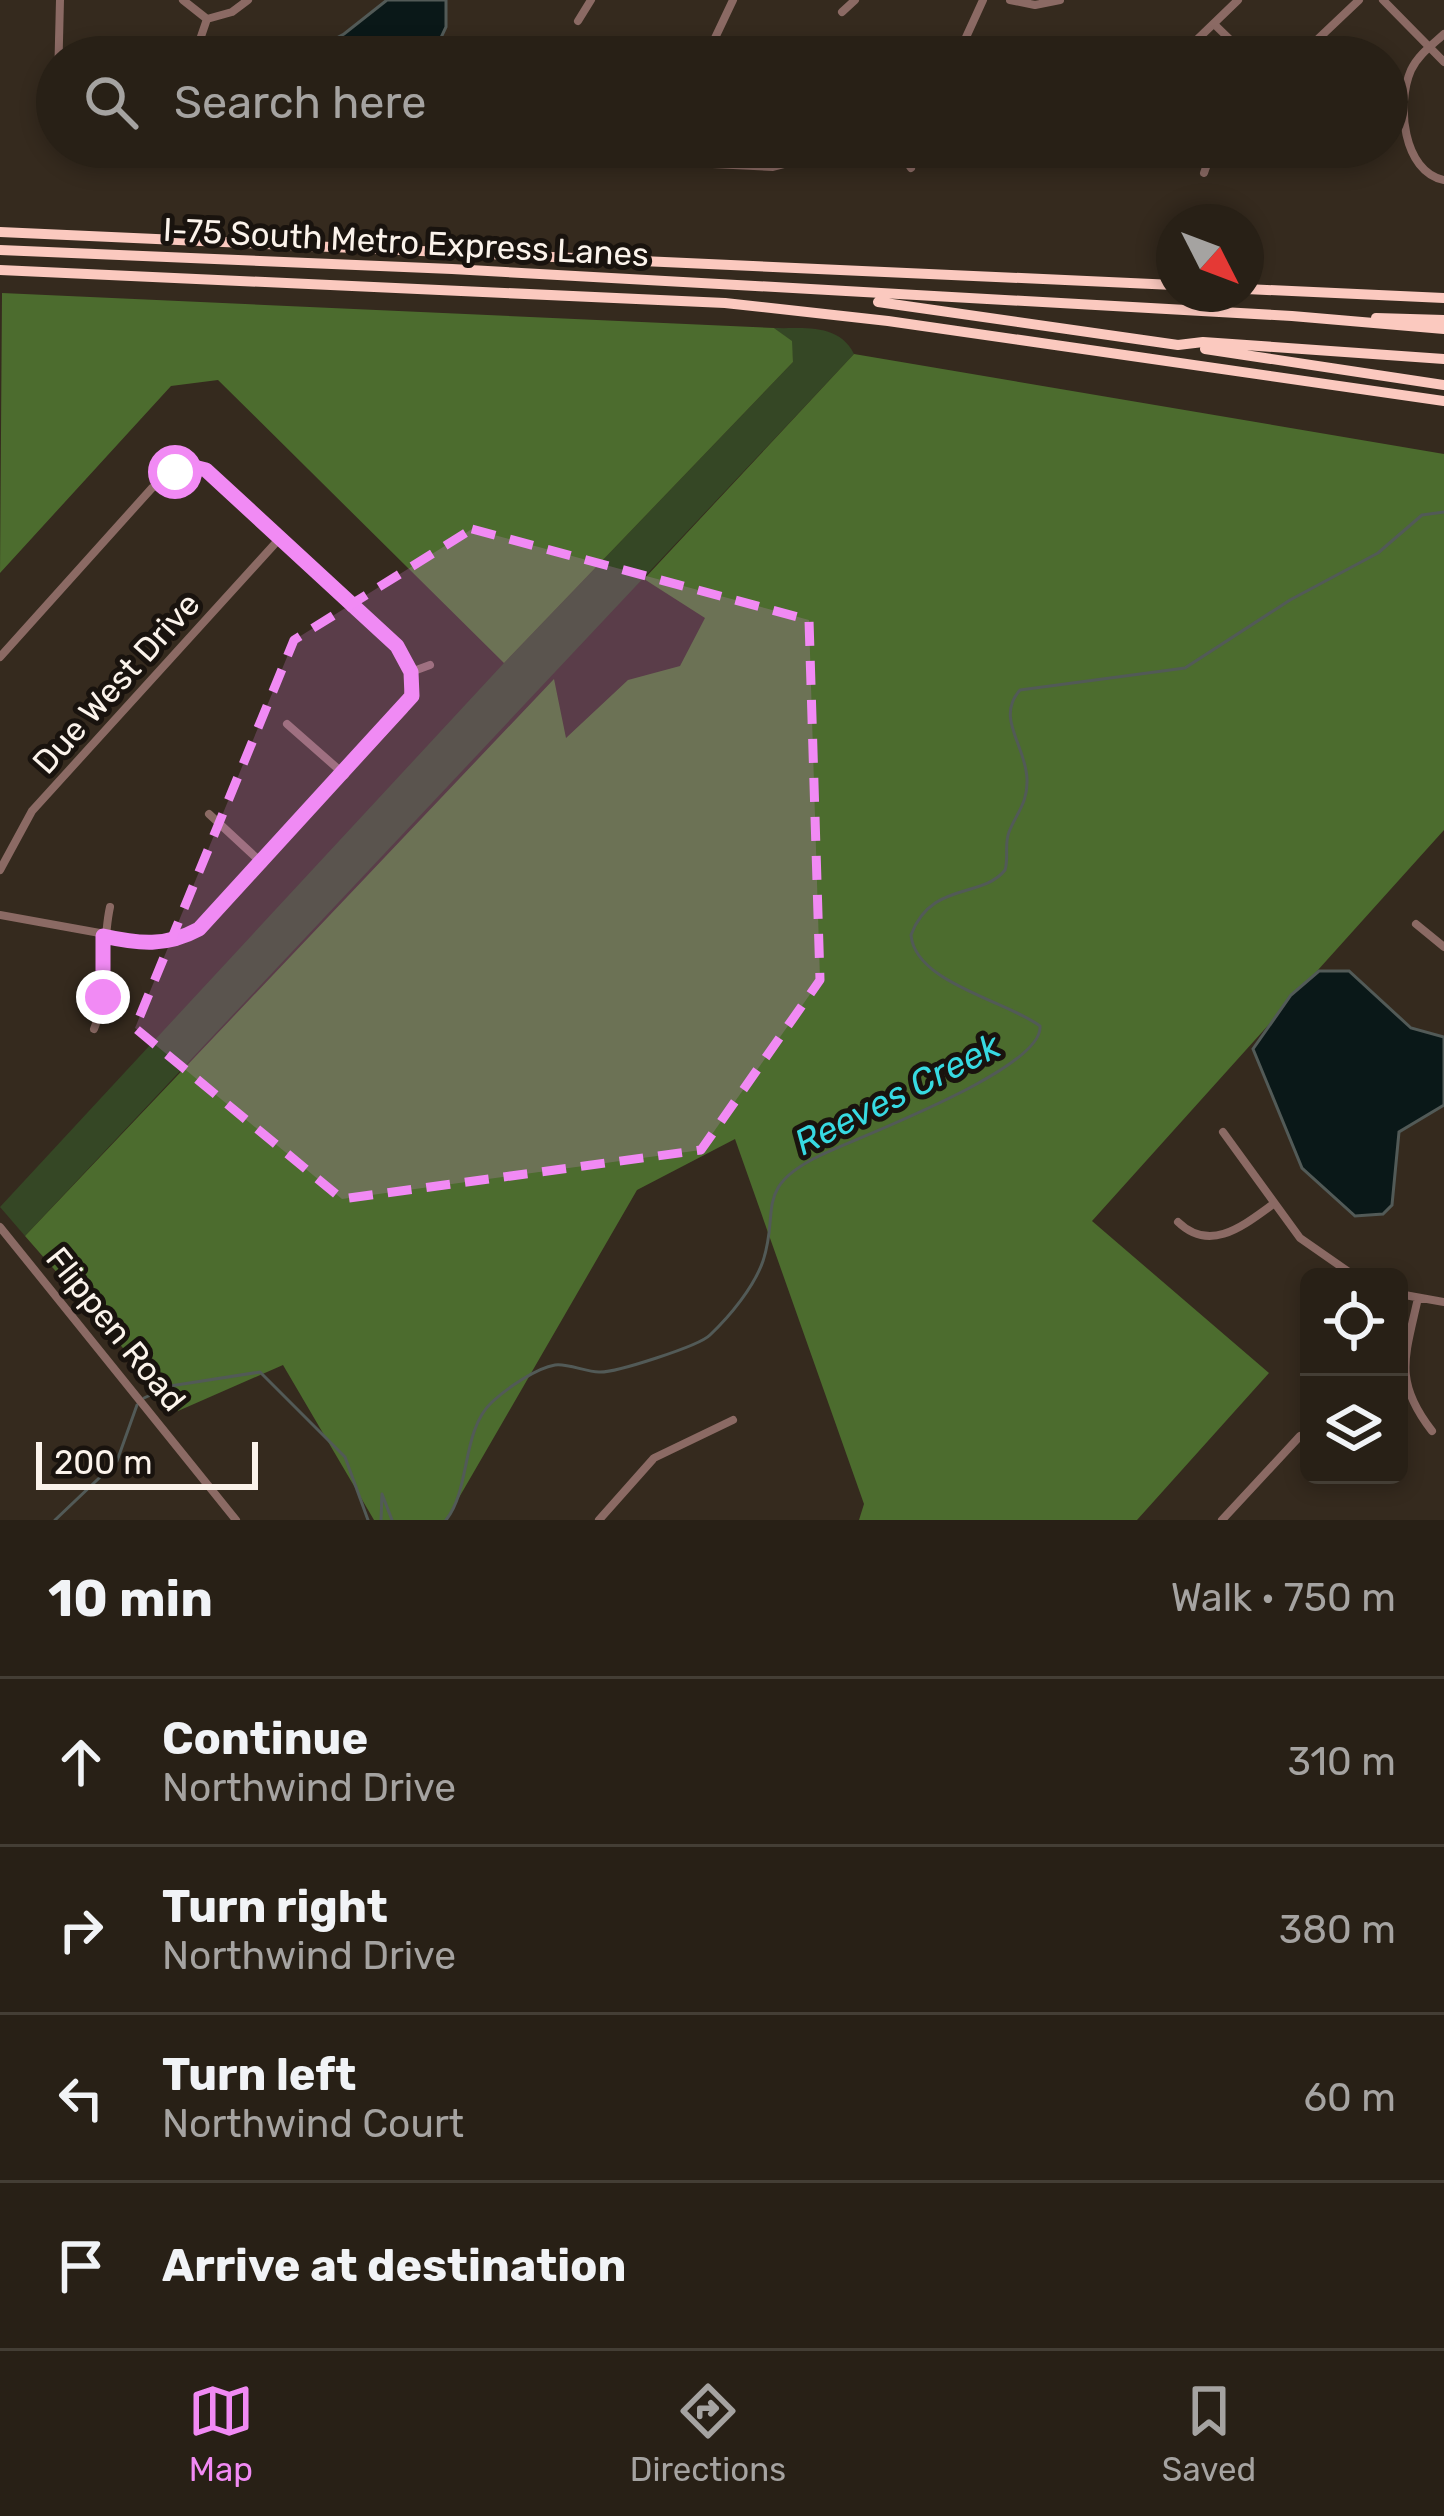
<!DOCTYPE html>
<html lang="en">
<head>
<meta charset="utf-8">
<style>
  body { margin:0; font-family:Rubik,sans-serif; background:#342d23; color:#f1f3f6 }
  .controls { position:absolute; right:36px; bottom:36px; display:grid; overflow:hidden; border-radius:18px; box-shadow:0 6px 18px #0003 }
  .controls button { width:108px; height:108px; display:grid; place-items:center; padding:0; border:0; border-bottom:3px solid #443e35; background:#282016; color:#f1f3f6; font:60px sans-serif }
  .compass { position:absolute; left:1156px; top:204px; width:108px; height:108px; border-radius:50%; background:#282016; box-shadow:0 6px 18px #0003; rotate:132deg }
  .scale { position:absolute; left:36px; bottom:30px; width:222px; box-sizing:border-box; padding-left:12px; border:6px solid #fbf3eb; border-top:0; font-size:33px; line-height:42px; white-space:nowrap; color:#fbf3eb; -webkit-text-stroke:9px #19130e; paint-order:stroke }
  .stop { position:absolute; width:36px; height:36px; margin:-27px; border:9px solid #f18af4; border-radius:50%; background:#fff }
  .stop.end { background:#f18af4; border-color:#fff; box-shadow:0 3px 12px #0008 }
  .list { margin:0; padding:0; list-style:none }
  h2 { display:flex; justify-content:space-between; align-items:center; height:156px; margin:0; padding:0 48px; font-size:51px }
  h2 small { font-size:39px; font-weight:400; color:#a5a3a1 }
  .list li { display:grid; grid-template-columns:78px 1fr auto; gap:36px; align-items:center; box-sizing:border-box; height:168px; padding:0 48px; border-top:3px solid #443e35 }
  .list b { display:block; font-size:45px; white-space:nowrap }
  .list p { margin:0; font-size:39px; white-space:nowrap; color:#a5a3a1 }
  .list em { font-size:39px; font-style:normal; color:#a5a3a1 }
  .icon { flex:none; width:66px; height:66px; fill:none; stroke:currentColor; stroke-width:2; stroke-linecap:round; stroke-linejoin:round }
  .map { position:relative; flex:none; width:1444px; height:1520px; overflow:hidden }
  .search { position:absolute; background:#282016; box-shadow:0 6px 18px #0003; left:36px; right:36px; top:36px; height:132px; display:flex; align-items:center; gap:30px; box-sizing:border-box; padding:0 42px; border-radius:66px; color:#a5a3a1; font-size:45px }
  .sheet { height:828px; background:#282016 }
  nav { display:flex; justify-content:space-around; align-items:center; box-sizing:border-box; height:168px; border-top:3px solid #443e35; background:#282016; font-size:33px; color:#a5a3a1 }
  nav a { display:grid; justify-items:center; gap:6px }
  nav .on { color:#f18af4 }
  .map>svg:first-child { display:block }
</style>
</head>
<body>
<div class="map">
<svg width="1444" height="1520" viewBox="0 0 1444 1520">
  <rect width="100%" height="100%" fill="#352a1e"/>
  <path fill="#354725" d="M774,328C803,329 839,323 854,354L25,1236L0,1207L504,663L793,362L791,341Z"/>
  <path fill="#4c6c2e" d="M2,293L774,328L792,341L793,362L504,663L218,380L171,386L0,573Z
    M854,354L1444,454V830L1092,1221L1269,1373L1137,1520H859L864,1504L735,1139L637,1190L446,1520H374L283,1365L178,1411L25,1236L554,679L566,738L628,680L680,666L705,618L644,579Z"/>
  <path fill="#0a1818" stroke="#525a57" stroke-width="3" d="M387,0H446V27L432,57H301L344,34Z
    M1319,971H1349L1411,1028L1444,1037V1105L1399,1132L1392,1205L1383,1214L1355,1216L1302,1168L1253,1049L1291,995Z"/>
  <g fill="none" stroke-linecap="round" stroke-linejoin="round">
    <path stroke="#525a57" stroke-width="3" d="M144,1398L170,1386L260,1372L345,1457L368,1520
      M55,1520L117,1461L137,1405
      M381,1520L382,1494L392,1520
      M446,1520C471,1489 461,1431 492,1402C506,1389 536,1368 555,1365C567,1363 586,1372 599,1372C615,1373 699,1346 710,1335C730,1316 754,1287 763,1261C780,1211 753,1188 819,1156C858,1137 1044,1069 1040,1026C1007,1001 915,983 911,935C931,881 982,899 1005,870C1009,857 1004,845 1009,832C1017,812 1028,803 1027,779C1026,745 995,718 1020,690L1185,668L1290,600L1378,553L1422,515L1444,512"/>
    <path stroke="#8b6a64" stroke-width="8" d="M183,0L207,19
      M1010,0L1035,5L1060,0
      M1383,0L1444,62
      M842,12L855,0
      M207,19L232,12L248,0
      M578,21L591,0
      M1214,24L1248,57
      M1444,34C1432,45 1418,55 1411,70C1396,104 1403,172 1444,180
      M715,38L733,0
      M194,57L207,19
      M957,57L983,0
      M1179,57L1238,0
      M1299,57L1359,0
      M57,122L60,0
      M897,147L911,168
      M589,158L773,167L851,147
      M1204,173L1213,147
      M0,657L152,488L190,466L206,470L397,646L412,678L404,710L199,929L176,942L155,943L0,915
      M411,672L430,665
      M287,724L345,775
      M209,814L263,864
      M0,870L32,811L281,537
      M1416,924L1444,947
      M94,1029C109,993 101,947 110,907
      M1223,1132L1300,1238L1356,1277
      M1178,1222C1210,1253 1243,1226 1272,1205
      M0,1227L236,1520
      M1399,1294L1444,1302
      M1418,1298C1405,1357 1393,1381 1432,1431
      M1307,1317L1309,1314
      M599,1520L654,1458L733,1420
      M1222,1520L1300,1436"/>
    <path stroke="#fbc9bf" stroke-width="10" d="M0,232L1174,285
      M0,250L452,269L1292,316L1444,329
      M0,270L725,303L888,321L1444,401
      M1246,289L1444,298
      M878,302L1178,345L1203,342L1444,359
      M1376,318L1444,320
      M1205,349L1444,385"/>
  </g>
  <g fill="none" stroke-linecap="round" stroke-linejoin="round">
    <path stroke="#f18af4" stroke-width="15" d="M103,997V936C139,944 166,947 199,929L412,696L411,672L397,646L206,470L190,466L175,472"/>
  </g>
  <path fill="#f18af4" fill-opacity="0.2" stroke="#f18af4" stroke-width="9" stroke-dasharray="24 15" stroke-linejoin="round" d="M472,529L809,620L820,980L701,1150L342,1199L135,1028L294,640Z"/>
  <g text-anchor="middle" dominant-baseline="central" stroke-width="10" stroke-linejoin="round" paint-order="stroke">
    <g font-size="33" fill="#fbf3eb" stroke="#19130e">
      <text transform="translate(406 242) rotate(3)">I-75 South Metro Express Lanes</text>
      <text transform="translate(116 683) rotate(-48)">Due West Drive</text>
      <text transform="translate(116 1329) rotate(51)">Flippen Road</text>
    </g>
    <g font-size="36" font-style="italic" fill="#37dae2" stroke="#19130e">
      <text transform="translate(897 1094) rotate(-27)">Reeves Creek</text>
    </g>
  </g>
</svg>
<div class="controls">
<button><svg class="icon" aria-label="locate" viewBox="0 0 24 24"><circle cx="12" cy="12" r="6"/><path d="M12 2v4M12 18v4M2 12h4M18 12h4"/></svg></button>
<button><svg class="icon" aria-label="layers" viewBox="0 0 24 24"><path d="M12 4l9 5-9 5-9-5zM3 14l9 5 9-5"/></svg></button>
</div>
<svg class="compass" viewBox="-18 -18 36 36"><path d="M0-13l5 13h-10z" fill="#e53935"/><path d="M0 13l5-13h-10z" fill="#a5a3a1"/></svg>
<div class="scale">200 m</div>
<div class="stop" style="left:175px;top:472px"></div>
<div class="stop end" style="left:103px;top:997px"></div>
<div class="search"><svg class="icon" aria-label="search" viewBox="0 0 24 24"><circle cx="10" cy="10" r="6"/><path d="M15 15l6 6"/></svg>Search here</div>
</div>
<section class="sheet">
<h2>10 min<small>Walk · 750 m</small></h2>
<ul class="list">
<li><svg class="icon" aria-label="ahead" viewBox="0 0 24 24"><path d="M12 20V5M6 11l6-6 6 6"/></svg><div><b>Continue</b><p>Northwind Drive</p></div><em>310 m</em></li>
<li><svg class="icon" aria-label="right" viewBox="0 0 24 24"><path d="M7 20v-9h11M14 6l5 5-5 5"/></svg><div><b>Turn right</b><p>Northwind Drive</p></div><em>380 m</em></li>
<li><svg class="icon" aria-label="left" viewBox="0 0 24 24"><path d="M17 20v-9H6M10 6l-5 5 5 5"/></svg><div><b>Turn left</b><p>Northwind Court</p></div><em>60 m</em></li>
<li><svg class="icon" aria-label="arrive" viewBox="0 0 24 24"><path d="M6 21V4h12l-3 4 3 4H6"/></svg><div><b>Arrive at destination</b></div></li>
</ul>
</section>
<nav>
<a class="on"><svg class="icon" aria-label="map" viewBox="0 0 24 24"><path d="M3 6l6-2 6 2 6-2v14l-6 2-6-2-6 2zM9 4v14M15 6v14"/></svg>Map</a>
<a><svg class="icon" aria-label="directions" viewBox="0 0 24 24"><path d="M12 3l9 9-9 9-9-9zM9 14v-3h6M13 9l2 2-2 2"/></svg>Directions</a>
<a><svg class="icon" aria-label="saved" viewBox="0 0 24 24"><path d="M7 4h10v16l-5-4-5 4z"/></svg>Saved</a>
</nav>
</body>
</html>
